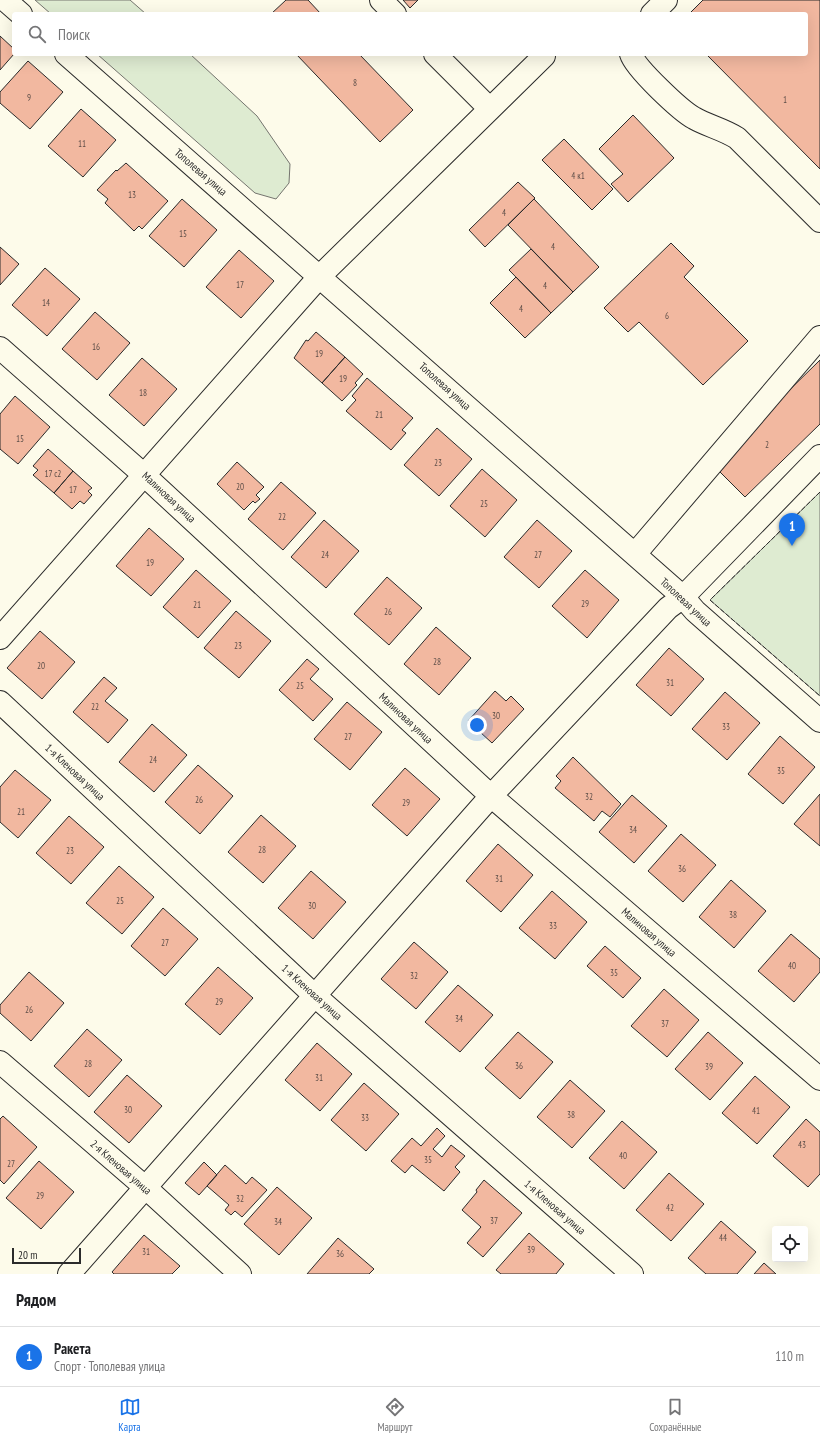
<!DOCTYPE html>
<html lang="ru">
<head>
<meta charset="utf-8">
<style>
  body { margin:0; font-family:"PT Sans Narrow",sans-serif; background:#f2f2f2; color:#202124 }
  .controls { position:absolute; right:12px; bottom:12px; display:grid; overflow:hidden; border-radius:4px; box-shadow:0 4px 16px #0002 }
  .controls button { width:36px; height:36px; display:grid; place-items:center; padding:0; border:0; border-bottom:1px solid #e0e0e0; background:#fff; color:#202124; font:20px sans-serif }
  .scale { position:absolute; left:12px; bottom:10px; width:69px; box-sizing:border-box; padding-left:4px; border:2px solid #2b2b2b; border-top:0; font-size:11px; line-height:14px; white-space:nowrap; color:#2b2b2b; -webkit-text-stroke:3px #fdfbea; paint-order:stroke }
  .you { position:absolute; left:477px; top:725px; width:14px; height:14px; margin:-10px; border:3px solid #fff; border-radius:50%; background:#1a73e8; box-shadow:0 0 0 6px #1a73e833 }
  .badge { display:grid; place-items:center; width:26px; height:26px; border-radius:50%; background:#1a73e8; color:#fff; font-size:13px; font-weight:700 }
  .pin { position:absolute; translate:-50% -33px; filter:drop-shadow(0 1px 2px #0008) }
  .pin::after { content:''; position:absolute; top:21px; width:14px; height:12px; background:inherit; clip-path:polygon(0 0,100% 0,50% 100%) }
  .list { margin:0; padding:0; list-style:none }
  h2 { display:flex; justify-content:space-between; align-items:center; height:52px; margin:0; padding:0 16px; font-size:17px }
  h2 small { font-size:13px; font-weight:400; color:#757577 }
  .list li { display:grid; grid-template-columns:26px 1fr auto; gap:12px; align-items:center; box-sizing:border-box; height:60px; padding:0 16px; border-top:1px solid #e0e0e0 }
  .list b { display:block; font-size:15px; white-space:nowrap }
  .list p { margin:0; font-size:13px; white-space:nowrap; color:#757577 }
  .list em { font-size:13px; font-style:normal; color:#757577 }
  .icon { flex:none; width:22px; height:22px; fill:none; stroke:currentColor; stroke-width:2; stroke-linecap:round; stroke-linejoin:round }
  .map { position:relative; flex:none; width:820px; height:1274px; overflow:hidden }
  .search { position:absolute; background:#fff; box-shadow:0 4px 16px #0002; left:12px; right:12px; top:12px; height:44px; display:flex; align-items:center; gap:10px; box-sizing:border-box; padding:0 14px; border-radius:4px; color:#757577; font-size:15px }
  .sheet { height:112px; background:#fff }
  nav { display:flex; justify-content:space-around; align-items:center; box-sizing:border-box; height:56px; border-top:1px solid #e0e0e0; background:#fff; font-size:11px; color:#757577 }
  nav a { display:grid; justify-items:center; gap:2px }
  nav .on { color:#1a73e8 }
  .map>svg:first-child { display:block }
</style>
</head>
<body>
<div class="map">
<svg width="820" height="1274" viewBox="0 0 820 1274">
  <rect width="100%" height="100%" fill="#fdfbea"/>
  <path fill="#deebd1" stroke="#74746e" d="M35,0H130L146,14H51Z
    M97,54H190L257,116L290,164L289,183L276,199L255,193Z
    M820,492V696L710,600Z"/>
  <path fill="#f2b8a0" stroke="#2b2b2b" d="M286,0H308L321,14H271Z
    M403,0H418L410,8Z
    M703,0H820V169L706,54H806V14H689Z
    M0,36L14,49V54L0,70Z
    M296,54H359L413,110L380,142Z
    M28,61L63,92L30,129L0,103V92Z
    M81,109L116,140L83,177L48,146Z
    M633,115L674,158L628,202L611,184L623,174L599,149Z
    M564,139L613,189L592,210L542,160Z
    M126,163L168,201L142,229L139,226L134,231L105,203L108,199L97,190L116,170L117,171Z
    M518,182L535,198L485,247L469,230Z
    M182,199L217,230L184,267L149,236Z
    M534,199L599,267L573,292L508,225Z
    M671,243L694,266L684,277L748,341L703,385L639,322L628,332L604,308Z
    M0,247L19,264L0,285Z
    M531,249L573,292L551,313L509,270Z
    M239,250L274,281L241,318L206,287Z
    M45,268L80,299L47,336L12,305Z
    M516,277L551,313L525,338L490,303Z
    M95,312L130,343L97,380L62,349Z
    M316,332L345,357L322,383L294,358L306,340L308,341Z
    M345,357L363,374L355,383L357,385L342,401L322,383Z
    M142,358L177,389L144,426L109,395Z
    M820,360V424L745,497L713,465Z
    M367,378L413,418L402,430L406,433L391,450L346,411L356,400L352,396Z
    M15,396L50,427L18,464L0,449V414Z
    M437,428L472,459L439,496L404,465Z
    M48,449L73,471L54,493L33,475L38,470L33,466Z
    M237,462L264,487L256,495L260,499L255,503L253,501L244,510L217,484Z
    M482,469L517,500L485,537L450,506Z
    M73,471L92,488L88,491L92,495L84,504L80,501L72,509L54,493Z
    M281,482L316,513L283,550L248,519Z
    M324,520L359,551L326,588L291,557Z
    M537,520L572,551L539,588L504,557Z
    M149,528L184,559L151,596L116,566Z
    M196,570L231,601L198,638L163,607Z
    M585,570L619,600L587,638L552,606Z
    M387,577L422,608L389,645L354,614Z
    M236,611L271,641L239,678L204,648Z
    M436,627L471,658L439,695L404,664Z
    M40,631L75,662L42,699L7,668Z
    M669,648L704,679L671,716L636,685Z
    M307,659L319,669L310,679L333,699L313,721L279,690Z
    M104,677L117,688L105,701L128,720L108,743L73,712Z
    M495,691L506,701L511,696L524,709L492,743L468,721Z
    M725,692L760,723L727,760L692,729Z
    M347,702L382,732L350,770L314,739Z
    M152,724L187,755L154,792L119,762Z
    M780,736L815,767L783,804L748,774Z
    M573,757L621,804L610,817L602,811L594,821L555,788L561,781L556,776Z
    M198,765L233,796L200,834L165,802Z
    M405,768L440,799L407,836L372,805Z
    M15,770L51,800L18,838L0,822V787Z
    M820,794V846L794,824Z
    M632,795L667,826L634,863L599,832Z
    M261,815L296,846L263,883L228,852Z
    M69,816L104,847L71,884L36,853Z
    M681,834L716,865L683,902L648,871Z
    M498,844L533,875L501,912L466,881Z
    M119,866L154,897L122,934L86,903Z
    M311,871L346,902L313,939L278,908Z
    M731,880L766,911L734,948L699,917Z
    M552,891L587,922L555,959L519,928Z
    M163,908L198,939L165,976L131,946Z
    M791,934L820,959V972L794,1002L758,971Z
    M414,942L448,972L416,1009L381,979Z
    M605,946L641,978L623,998L587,966Z
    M218,967L253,998L220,1035L185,1004Z
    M29,972L64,1003L31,1041L0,1013V1005Z
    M458,985L493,1015L460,1052L425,1022Z
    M664,989L699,1020L667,1057L631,1026Z
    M87,1029L122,1060L89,1097L54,1066Z
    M518,1032L553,1062L520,1099L485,1068Z
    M708,1032L743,1063L710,1100L675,1069Z
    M317,1043L352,1074L320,1111L285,1080Z
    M127,1075L162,1106L129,1143L94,1112Z
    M755,1076L790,1107L757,1144L722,1113Z
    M570,1080L605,1111L572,1148L537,1117Z
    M364,1083L399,1114L366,1151L331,1120Z
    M3,1116L37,1147L4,1184L0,1180V1119Z
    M806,1119L820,1132V1174L808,1187L773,1156Z
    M622,1121L657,1152L624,1189L589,1158Z
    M437,1128L445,1136L433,1149L442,1157L451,1145L465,1156L455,1167L460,1172L444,1191L412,1165L405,1173L391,1161L412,1138L421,1146Z
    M39,1161L74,1192L41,1229L6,1198Z
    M204,1162L217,1175L199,1195L185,1183Z
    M225,1165L246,1184L252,1177L267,1190L242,1217L235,1211L231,1215L225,1210L229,1205L207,1186Z
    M669,1173L704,1204L671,1241L636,1210Z
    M484,1180L522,1213L483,1257L467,1243L481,1227L462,1210L477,1192L476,1190Z
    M277,1187L312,1218L279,1255L244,1224Z
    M721,1221L756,1252L737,1274H706L688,1258Z
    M529,1233L564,1264L556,1274H501L496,1270Z
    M144,1235L180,1266L172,1274H114L112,1272Z
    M338,1238L374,1269L369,1274H307Z
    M764,1263L776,1274H754Z"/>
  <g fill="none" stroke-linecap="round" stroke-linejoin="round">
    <defs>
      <path id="minor" d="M5,0L21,14
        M381,0L395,14
        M652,14L666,0
        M66,54L683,597L695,611L820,721
        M435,54L489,108
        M631,54C635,68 681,111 694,118C708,126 723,129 737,138L820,221
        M0,348L144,475L491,796L820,1079
        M635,554L820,337
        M0,638L320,276L544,56
        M0,702L314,995L632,1274
        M0,1062L146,1188L240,1274
        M69,1274L491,796L668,608L683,597L820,456"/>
    </defs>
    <use href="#minor" stroke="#2b2b2b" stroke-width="24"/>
    <use href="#minor" stroke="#fdfbea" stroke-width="22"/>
    <path stroke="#2b2b2b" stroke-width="1" stroke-dasharray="5 2" stroke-linecap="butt" d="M820,492L710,600L820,696"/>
  </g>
  <g text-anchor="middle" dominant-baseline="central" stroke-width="3" stroke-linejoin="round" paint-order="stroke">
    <g font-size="9" fill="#5d4e48">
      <text x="355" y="82">8</text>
      <text x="29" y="97">9</text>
      <text x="785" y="99">1</text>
      <text x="82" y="143">11</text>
      <text x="578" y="175">4 к1</text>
      <text x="132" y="194">13</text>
      <text x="504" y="212">4</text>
      <text x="183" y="233">15</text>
      <text x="553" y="246">4</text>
      <text x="240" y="284">17</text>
      <text x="545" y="285">4</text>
      <text x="46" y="302">14</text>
      <text x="521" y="308">4</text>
      <text x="667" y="315">6</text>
      <text x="96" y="346">16</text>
      <text x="319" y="353">19</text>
      <text x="343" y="378">19</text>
      <text x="143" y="392">18</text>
      <text x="379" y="414">21</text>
      <text x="20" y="438">15</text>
      <text x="767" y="444">2</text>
      <text x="438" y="462">23</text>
      <text x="53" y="473">17 с2</text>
      <text x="240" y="486">20</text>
      <text x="73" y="489">17</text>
      <text x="484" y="503">25</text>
      <text x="282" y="516">22</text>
      <text x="325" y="554">24</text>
      <text x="538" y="554">27</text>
      <text x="150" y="562">19</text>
      <text x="585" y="603">29</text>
      <text x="197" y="604">21</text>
      <text x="388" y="611">26</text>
      <text x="238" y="645">23</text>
      <text x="437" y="661">28</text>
      <text x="41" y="665">20</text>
      <text x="670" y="682">31</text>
      <text x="300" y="685">25</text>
      <text x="95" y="706">22</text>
      <text x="496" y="715">30</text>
      <text x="726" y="726">33</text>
      <text x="348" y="736">27</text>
      <text x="153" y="759">24</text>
      <text x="781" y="770">35</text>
      <text x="589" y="796">32</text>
      <text x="199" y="799">26</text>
      <text x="406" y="802">29</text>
      <text x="21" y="811">21</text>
      <text x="633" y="829">34</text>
      <text x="262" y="849">28</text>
      <text x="70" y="850">23</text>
      <text x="682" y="868">36</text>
      <text x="499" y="878">31</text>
      <text x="120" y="900">25</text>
      <text x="312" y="905">30</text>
      <text x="733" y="914">38</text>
      <text x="553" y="925">33</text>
      <text x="165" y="942">27</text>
      <text x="792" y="965">40</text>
      <text x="614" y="972">35</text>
      <text x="414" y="975">32</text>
      <text x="219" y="1001">29</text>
      <text x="29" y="1009">26</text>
      <text x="459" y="1018">34</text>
      <text x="665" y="1023">37</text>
      <text x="88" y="1063">28</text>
      <text x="519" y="1065">36</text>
      <text x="709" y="1066">39</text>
      <text x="319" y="1077">31</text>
      <text x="128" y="1109">30</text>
      <text x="756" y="1110">41</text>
      <text x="571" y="1114">38</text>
      <text x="365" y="1117">33</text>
      <text x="802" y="1144">43</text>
      <text x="623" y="1155">40</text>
      <text x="428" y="1159">35</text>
      <text x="11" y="1163">27</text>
      <text x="40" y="1195">29</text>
      <text x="240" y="1198">32</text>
      <text x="670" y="1207">42</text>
      <text x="494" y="1220">37</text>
      <text x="278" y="1221">34</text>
      <text x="723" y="1237">44</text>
      <text x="531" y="1249">39</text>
      <text x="146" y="1251">31</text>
      <text x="340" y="1253">36</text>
    </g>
    <g font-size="11" fill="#2b2b2b" stroke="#fdfbea">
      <text transform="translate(201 172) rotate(41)">Тополевая улица</text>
      <text transform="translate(445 386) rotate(42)">Тополевая улица</text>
      <text transform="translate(169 497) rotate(43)">Малиновая улица</text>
      <text transform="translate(686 602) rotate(43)">Тополевая улица</text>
      <text transform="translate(406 718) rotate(43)">Малиновая улица</text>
      <text transform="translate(75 772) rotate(43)">1-я Кленовая улица</text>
      <text transform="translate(649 932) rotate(41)">Малиновая улица</text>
      <text transform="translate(312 992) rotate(42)">1-я Кленовая улица</text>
      <text transform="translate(121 1167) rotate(41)">2-я Кленовая улица</text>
      <text transform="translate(555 1207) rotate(41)">1-я Кленовая улица</text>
    </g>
  </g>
</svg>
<div class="controls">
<button><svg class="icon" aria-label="locate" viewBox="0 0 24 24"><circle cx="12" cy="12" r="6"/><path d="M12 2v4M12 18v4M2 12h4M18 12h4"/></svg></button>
</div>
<div class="scale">20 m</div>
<div class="you"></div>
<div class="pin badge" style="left:792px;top:546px">1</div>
<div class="search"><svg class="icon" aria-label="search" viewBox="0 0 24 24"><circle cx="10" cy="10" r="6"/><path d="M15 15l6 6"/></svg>Поиск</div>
</div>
<section class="sheet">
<h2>Рядом<small></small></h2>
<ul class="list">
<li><span class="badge">1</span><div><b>Ракета</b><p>Спорт · Тополевая улица</p></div><em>110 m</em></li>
</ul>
</section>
<nav>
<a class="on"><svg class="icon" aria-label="map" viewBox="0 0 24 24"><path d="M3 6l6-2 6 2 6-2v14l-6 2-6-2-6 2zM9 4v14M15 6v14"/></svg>Карта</a>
<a><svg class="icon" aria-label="directions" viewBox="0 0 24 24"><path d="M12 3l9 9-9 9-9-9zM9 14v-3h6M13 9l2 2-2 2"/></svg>Маршрут</a>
<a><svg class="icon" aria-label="saved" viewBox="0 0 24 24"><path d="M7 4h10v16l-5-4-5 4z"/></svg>Сохранённые</a>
</nav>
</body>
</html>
